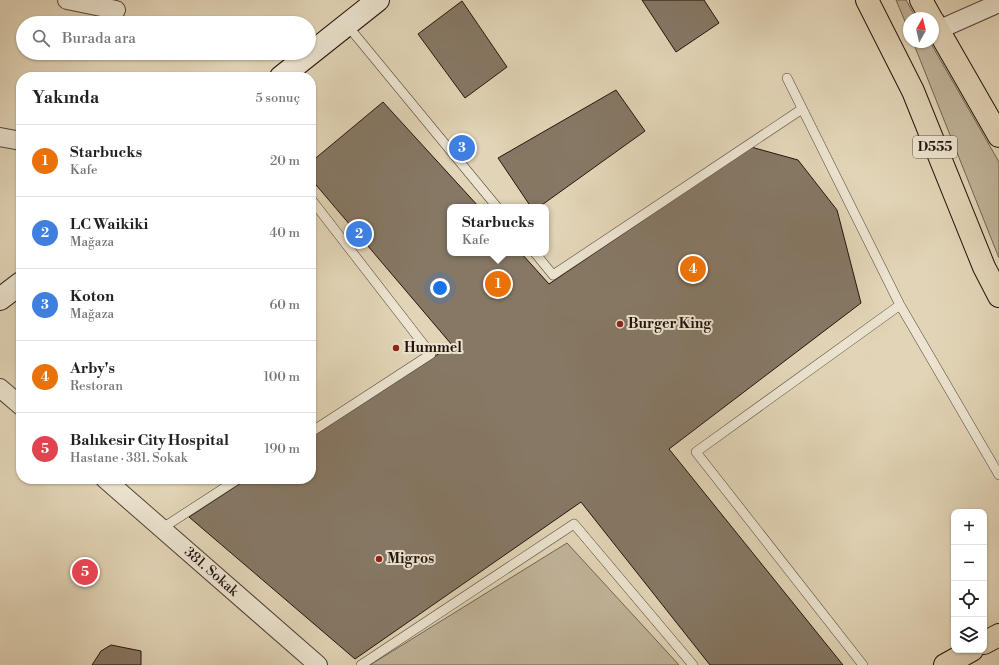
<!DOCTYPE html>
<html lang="tr">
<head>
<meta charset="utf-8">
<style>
  body { margin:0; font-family:"Libre Bodoni",serif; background:#f6f6f6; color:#202124 }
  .controls { position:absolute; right:12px; bottom:12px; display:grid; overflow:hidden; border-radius:8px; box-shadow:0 1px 3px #0004 }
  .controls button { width:36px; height:36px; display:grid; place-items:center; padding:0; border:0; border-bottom:1px solid #e0e0e0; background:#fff; color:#202124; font:20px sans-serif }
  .compass { position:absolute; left:903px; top:12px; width:36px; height:36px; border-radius:50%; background:#fff; box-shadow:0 1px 3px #0004; rotate:8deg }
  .you { position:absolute; left:440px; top:288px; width:14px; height:14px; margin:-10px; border:3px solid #fff; border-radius:50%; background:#1a73e8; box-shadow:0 0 0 6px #1a73e833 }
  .badge { display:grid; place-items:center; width:26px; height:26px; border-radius:50%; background:#7c3aed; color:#fff; font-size:13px; font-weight:700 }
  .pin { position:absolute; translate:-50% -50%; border:2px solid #fff; box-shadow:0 1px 4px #0006 }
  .popup { position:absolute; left:447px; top:204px; width:102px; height:52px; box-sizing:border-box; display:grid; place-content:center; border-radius:8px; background:#fff; filter:drop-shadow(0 1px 3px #0005); font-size:13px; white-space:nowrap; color:#757577 }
  .popup b { font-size:15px; color:#202124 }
  .popup::after { content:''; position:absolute; left:50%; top:100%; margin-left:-8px; border:8px solid transparent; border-top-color:#fff }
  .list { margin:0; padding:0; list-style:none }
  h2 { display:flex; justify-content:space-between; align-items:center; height:52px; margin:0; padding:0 16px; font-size:17px }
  h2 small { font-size:13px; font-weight:400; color:#757577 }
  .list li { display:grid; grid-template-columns:26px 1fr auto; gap:12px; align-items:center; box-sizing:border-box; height:72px; padding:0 16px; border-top:1px solid #e0e0e0 }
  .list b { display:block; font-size:15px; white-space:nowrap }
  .list p { margin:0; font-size:13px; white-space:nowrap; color:#757577 }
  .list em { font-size:13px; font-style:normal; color:#757577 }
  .icon { flex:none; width:22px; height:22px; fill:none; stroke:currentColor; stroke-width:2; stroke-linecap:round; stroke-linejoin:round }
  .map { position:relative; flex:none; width:999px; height:665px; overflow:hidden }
  .search { position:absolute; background:#fff; box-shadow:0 1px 3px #0004; left:16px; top:16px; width:300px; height:44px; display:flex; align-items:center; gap:10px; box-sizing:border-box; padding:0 14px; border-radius:22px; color:#757577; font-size:15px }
  .panel { position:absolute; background:#fff; box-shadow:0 1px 3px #0004; left:16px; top:72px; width:300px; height:412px; border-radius:16px }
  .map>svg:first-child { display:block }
</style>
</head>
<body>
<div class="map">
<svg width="999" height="665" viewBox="0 0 999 665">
  <rect width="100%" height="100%" fill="#e2d5b7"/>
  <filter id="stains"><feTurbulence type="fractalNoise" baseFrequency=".005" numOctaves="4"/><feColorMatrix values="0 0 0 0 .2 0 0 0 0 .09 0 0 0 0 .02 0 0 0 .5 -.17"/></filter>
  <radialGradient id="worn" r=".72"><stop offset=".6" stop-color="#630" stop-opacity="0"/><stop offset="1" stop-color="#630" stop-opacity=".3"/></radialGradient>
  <path fill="#c1b49a" stroke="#726454" d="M896,0H906L916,18H909V31Z
    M913,42H930L999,162V258Z
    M567,543L679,665H370Z"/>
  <path fill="#867865" stroke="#22130d" d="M642,0H704L719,23L676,52Z
    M462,1L507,67L465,98L418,34Z
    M616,90L645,131L539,207H531L498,158Z
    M383,102L479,207H450V253H521L549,284L751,147L798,160L837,210L861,303L669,449L843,665H710L581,502L355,659L189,517L247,479H311V437L452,345L311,179V162Z
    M111,645L141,651V665H92L101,651Z"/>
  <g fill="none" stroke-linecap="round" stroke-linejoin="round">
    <defs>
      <path id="lane" d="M347,25L497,207
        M787,78L900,305L999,475
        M311,199L431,354L311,432
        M535,253L553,275L802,109
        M161,529L238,479
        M361,665L574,524L693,665
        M863,665L696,452L900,305"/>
      <g id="street">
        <path d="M67,0L116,10"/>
        <path d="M938,30L999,3"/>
        <path d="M0,137L21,141"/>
        <path d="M0,388L21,406"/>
        <path id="s1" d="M105,479L318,665"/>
      </g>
      <path id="secondary" d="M281,77L378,0
        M0,299L21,283"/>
      <path id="primary" d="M984,643L999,635
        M945,665L972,650"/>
      <path id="highway" d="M867,0L913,91L984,267L999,296
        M921,0L931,18
        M933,21L999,136"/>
    </defs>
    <use href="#lane" stroke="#524438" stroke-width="10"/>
    <use href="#street" stroke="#524438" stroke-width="20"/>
    <use href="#secondary" stroke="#22130d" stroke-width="24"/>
    <use href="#primary" stroke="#22130d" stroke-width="24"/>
    <use href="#highway" stroke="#22130d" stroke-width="24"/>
    <use href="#lane" stroke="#ece4d0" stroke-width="9"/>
    <use href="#street" stroke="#ece4d0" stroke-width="18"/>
    <use href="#secondary" stroke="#ece4d0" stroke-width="22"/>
    <use href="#primary" stroke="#e2d5b7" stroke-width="22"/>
    <use href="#highway" stroke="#e2d5b7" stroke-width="22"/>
  </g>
  <g fill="#8f2418" stroke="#ece4d0" stroke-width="1.5">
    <circle cx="620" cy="324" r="4"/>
    <circle cx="396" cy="348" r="4"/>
    <circle cx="379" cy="559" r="4"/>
  </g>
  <g text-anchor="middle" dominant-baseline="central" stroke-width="4" stroke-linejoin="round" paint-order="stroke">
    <rect fill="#ece4d0" stroke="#5f5248" stroke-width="1" x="913" y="136" width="44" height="22" rx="3"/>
    <g font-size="13" font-weight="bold" fill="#22130d">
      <text x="935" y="147">D555</text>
    </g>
    <g font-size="14" font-weight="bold" fill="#22130d" stroke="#ece4d0" text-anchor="start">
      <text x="628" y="324">Burger King</text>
      <text x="404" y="348">Hummel</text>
      <text x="387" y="559">Migros</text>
    </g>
    <g font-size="14" fill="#22130d" stroke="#ece4d0">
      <text stroke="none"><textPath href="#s1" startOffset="141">381. Sokak</textPath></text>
    </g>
  </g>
  <rect width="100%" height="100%" filter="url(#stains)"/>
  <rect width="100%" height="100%" fill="url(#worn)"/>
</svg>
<div class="controls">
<button>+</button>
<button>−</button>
<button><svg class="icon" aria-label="locate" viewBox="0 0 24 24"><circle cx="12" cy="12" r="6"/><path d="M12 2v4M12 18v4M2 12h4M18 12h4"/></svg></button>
<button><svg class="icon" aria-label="layers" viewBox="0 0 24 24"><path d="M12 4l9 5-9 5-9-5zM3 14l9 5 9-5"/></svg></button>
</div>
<svg class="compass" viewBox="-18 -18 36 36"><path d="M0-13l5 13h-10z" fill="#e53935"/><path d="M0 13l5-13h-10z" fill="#757577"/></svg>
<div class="you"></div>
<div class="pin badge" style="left:498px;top:284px;background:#e8710a">1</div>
<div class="popup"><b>Starbucks</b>Kafe</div>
<div class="pin badge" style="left:359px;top:234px;background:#3f7fe0">2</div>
<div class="pin badge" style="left:462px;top:148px;background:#3f7fe0">3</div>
<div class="pin badge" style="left:693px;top:269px;background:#e8710a">4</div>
<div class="pin badge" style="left:85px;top:572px;background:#e0444e">5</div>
<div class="search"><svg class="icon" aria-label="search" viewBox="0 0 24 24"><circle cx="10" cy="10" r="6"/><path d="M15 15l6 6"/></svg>Burada ara</div>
<section class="panel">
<h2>Yakında<small>5 sonuç</small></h2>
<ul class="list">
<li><span class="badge" style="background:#e8710a">1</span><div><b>Starbucks</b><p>Kafe</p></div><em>20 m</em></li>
<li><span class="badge" style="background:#3f7fe0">2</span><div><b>LC Waikiki</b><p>Mağaza</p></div><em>40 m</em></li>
<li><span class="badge" style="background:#3f7fe0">3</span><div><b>Koton</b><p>Mağaza</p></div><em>60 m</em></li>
<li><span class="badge" style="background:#e8710a">4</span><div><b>Arby's</b><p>Restoran</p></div><em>100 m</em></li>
<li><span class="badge" style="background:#e0444e">5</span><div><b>Balıkesir City Hospital</b><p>Hastane · 381. Sokak</p></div><em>190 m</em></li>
</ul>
</section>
</div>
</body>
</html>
